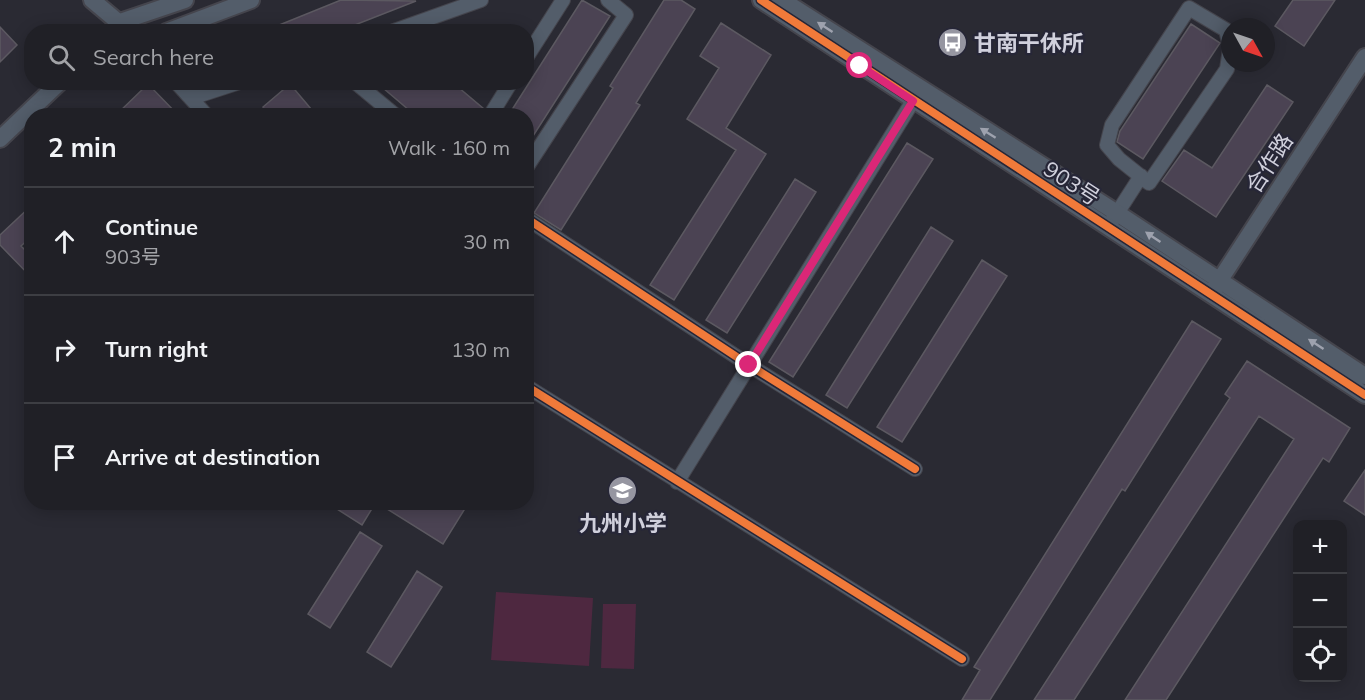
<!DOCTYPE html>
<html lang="en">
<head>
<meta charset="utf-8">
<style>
  body { margin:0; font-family:Mulish,"Noto Sans SC",sans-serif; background:#28282e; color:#f1f3f6 }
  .controls { position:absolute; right:18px; bottom:18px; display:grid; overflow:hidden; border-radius:12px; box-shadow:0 3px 15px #0003 }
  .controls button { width:54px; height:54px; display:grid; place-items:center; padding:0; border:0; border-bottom:2px solid #3d3e43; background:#202026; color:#f1f3f6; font:30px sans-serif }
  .compass { position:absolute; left:1221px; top:18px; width:54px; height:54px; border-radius:50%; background:#202026; box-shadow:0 3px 15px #0003; rotate:130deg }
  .stop { position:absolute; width:18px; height:18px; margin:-14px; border:4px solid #db2777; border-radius:50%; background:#fff }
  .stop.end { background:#db2777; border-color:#fff; box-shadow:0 2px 6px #0008 }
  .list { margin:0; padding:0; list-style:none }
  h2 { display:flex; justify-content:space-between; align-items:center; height:78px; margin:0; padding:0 24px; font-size:26px }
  h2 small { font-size:20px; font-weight:400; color:#a2a3a7 }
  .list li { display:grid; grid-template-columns:39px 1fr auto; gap:18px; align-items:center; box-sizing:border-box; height:108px; padding:0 24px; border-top:2px solid #3d3e43 }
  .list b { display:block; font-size:22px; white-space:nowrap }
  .list p { margin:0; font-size:20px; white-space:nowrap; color:#a2a3a7 }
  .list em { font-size:20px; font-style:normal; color:#a2a3a7 }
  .icon { flex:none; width:33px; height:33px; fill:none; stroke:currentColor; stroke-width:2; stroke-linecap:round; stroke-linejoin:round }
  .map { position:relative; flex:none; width:1365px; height:700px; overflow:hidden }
  .search { position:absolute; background:#202026; box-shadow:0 3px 15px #0003; left:24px; top:24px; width:510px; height:66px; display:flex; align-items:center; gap:15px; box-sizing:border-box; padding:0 21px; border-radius:24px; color:#a2a3a7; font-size:22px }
  .panel { position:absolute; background:#202026; box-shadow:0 3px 15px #0003; left:24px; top:108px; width:510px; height:402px; border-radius:24px }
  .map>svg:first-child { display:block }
</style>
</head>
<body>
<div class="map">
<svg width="1365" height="700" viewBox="0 0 1365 700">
  <rect width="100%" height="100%" fill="#2a2a33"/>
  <path fill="#4e2840" d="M496,592L593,598L589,666L491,660Z
    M603,604H636L634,669L601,668Z"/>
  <path fill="#4b4353" stroke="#5c5961" stroke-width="1.5" d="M341,0L416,1L337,32H262Z
    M582,0L610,16L526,147V116H508Z
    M664,0H681L695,9L636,103L640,105L561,230L534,213L613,88L610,86Z
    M1293,0H1335L1304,46L1275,26Z
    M721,23L771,55L726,128L766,154L674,300L650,285L736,150L687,119L719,68L700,56Z
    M1191,24L1220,43L1143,159L1117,142L1120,131Z
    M0,27L17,45L0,62Z
    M376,82H452L484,109L481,116H416Z
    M148,84L179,116H115Z
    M290,84L317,116H271L263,107Z
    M1267,85L1293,102L1216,217L1162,181L1184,150L1212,168Z
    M907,143L933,159L793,377L769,362Z
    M795,179L816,192L727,333L706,320Z
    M32,205V236L21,246L32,257V278L0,245V235Z
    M931,227L953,241L847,408L826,395Z
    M982,260L1007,276L902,442L877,427Z
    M1192,321L1221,339L1125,491L1122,489L990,700H962L980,670L974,667Z
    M1247,361L1350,428L1329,462L1323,458L1166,700H1125L1294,439L1259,416L1074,700H1034L1230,398L1225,394Z
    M1365,470V515L1344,501Z
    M326,502H376L362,525Z
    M376,502H469L443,544Z
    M360,532L382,546L330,628L308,614Z
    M417,571L442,587L391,667L367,652Z"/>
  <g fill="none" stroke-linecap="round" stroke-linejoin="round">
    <defs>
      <path id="minor" d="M391,32L481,0
        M1230,47L1226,30L1189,8L1112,125L1107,145L1119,159L1149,183L1227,69L1230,49
        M526,58L563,0
        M176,82L207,116
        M355,82L396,116
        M191,98L240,82
        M490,116L511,82
        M526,168L626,15L608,0
        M526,218L749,365L915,469
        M1112,221L1141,176
        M526,386L962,659
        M677,482L913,101"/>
      <path id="tertiary" d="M92,0L130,32
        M761,0L1365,395
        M782,0L1117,213L1365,376
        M120,22L185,0
        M166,32L251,0
        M0,139L60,82
        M1214,289L1365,57"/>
    </defs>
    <use href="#minor" stroke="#45454d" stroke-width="16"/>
    <use href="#tertiary" stroke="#45454d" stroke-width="20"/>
    <use href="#minor" stroke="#535d6a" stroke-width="14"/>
    <use href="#tertiary" stroke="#535d6a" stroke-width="16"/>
    <defs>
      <path id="cycleway" d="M761,0L1365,395
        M526,218L749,365L915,469
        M526,386L962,659"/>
    </defs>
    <use href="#cycleway" stroke="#262637" stroke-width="11"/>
    <use href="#cycleway" stroke="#f17a3a" stroke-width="8"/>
  </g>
  <defs><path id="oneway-solid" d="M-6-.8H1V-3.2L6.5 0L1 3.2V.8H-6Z" transform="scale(1.5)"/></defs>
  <g fill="#9ea2ae">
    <use href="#oneway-solid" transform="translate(825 27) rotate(-147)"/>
    <use href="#oneway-solid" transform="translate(988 133) rotate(-148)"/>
    <use href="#oneway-solid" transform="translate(1153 237) rotate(-146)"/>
    <use href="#oneway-solid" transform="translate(1316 344) rotate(-147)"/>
  </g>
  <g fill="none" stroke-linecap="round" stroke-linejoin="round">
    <path stroke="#db2777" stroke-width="8" d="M749,365L913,101L860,66"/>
  </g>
  <defs>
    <symbol id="bus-disc" viewBox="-11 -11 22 22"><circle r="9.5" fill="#9696a1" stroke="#262637"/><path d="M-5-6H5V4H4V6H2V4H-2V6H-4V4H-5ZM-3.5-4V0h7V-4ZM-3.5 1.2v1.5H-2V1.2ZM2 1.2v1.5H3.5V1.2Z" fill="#fff"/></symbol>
    <symbol id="school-disc" viewBox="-11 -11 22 22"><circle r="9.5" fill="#9696a1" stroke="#262637"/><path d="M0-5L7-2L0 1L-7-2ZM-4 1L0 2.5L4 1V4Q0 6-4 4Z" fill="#fff"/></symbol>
  </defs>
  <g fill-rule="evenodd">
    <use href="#bus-disc" x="936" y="26" width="33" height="33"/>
    <use href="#school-disc" x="606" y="474" width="33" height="33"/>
  </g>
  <g text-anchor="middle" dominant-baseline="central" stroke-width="4.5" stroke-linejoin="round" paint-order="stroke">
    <g font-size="22" font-weight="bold" fill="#d0d0dc" stroke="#262637" text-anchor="start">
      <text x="974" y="43">甘南干休所</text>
      <text x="623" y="523" text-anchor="middle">九州小学</text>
    </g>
    <g font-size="22" fill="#d0d0dc" stroke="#262637">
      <text transform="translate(1269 163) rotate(-57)">合作路</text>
      <text transform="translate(1072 183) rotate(33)">903号</text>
    </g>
  </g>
</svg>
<div class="controls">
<button>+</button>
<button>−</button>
<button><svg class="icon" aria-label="locate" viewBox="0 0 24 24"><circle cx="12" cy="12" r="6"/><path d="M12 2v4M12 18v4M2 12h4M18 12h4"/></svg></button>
</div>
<svg class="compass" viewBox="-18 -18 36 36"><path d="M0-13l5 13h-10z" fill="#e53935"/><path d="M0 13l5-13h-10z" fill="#a2a3a7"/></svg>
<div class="stop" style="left:860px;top:66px"></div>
<div class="stop end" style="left:749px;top:365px"></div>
<div class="search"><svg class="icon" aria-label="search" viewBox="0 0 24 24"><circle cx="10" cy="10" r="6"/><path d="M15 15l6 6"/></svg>Search here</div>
<section class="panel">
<h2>2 min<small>Walk · 160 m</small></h2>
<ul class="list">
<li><svg class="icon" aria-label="ahead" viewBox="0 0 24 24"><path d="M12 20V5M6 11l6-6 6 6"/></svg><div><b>Continue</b><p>903号</p></div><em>30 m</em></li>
<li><svg class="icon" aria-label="right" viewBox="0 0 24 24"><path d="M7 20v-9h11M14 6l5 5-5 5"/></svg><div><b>Turn right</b></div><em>130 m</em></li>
<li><svg class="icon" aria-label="arrive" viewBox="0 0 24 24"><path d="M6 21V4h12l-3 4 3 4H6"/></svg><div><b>Arrive at destination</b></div></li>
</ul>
</section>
</div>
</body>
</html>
